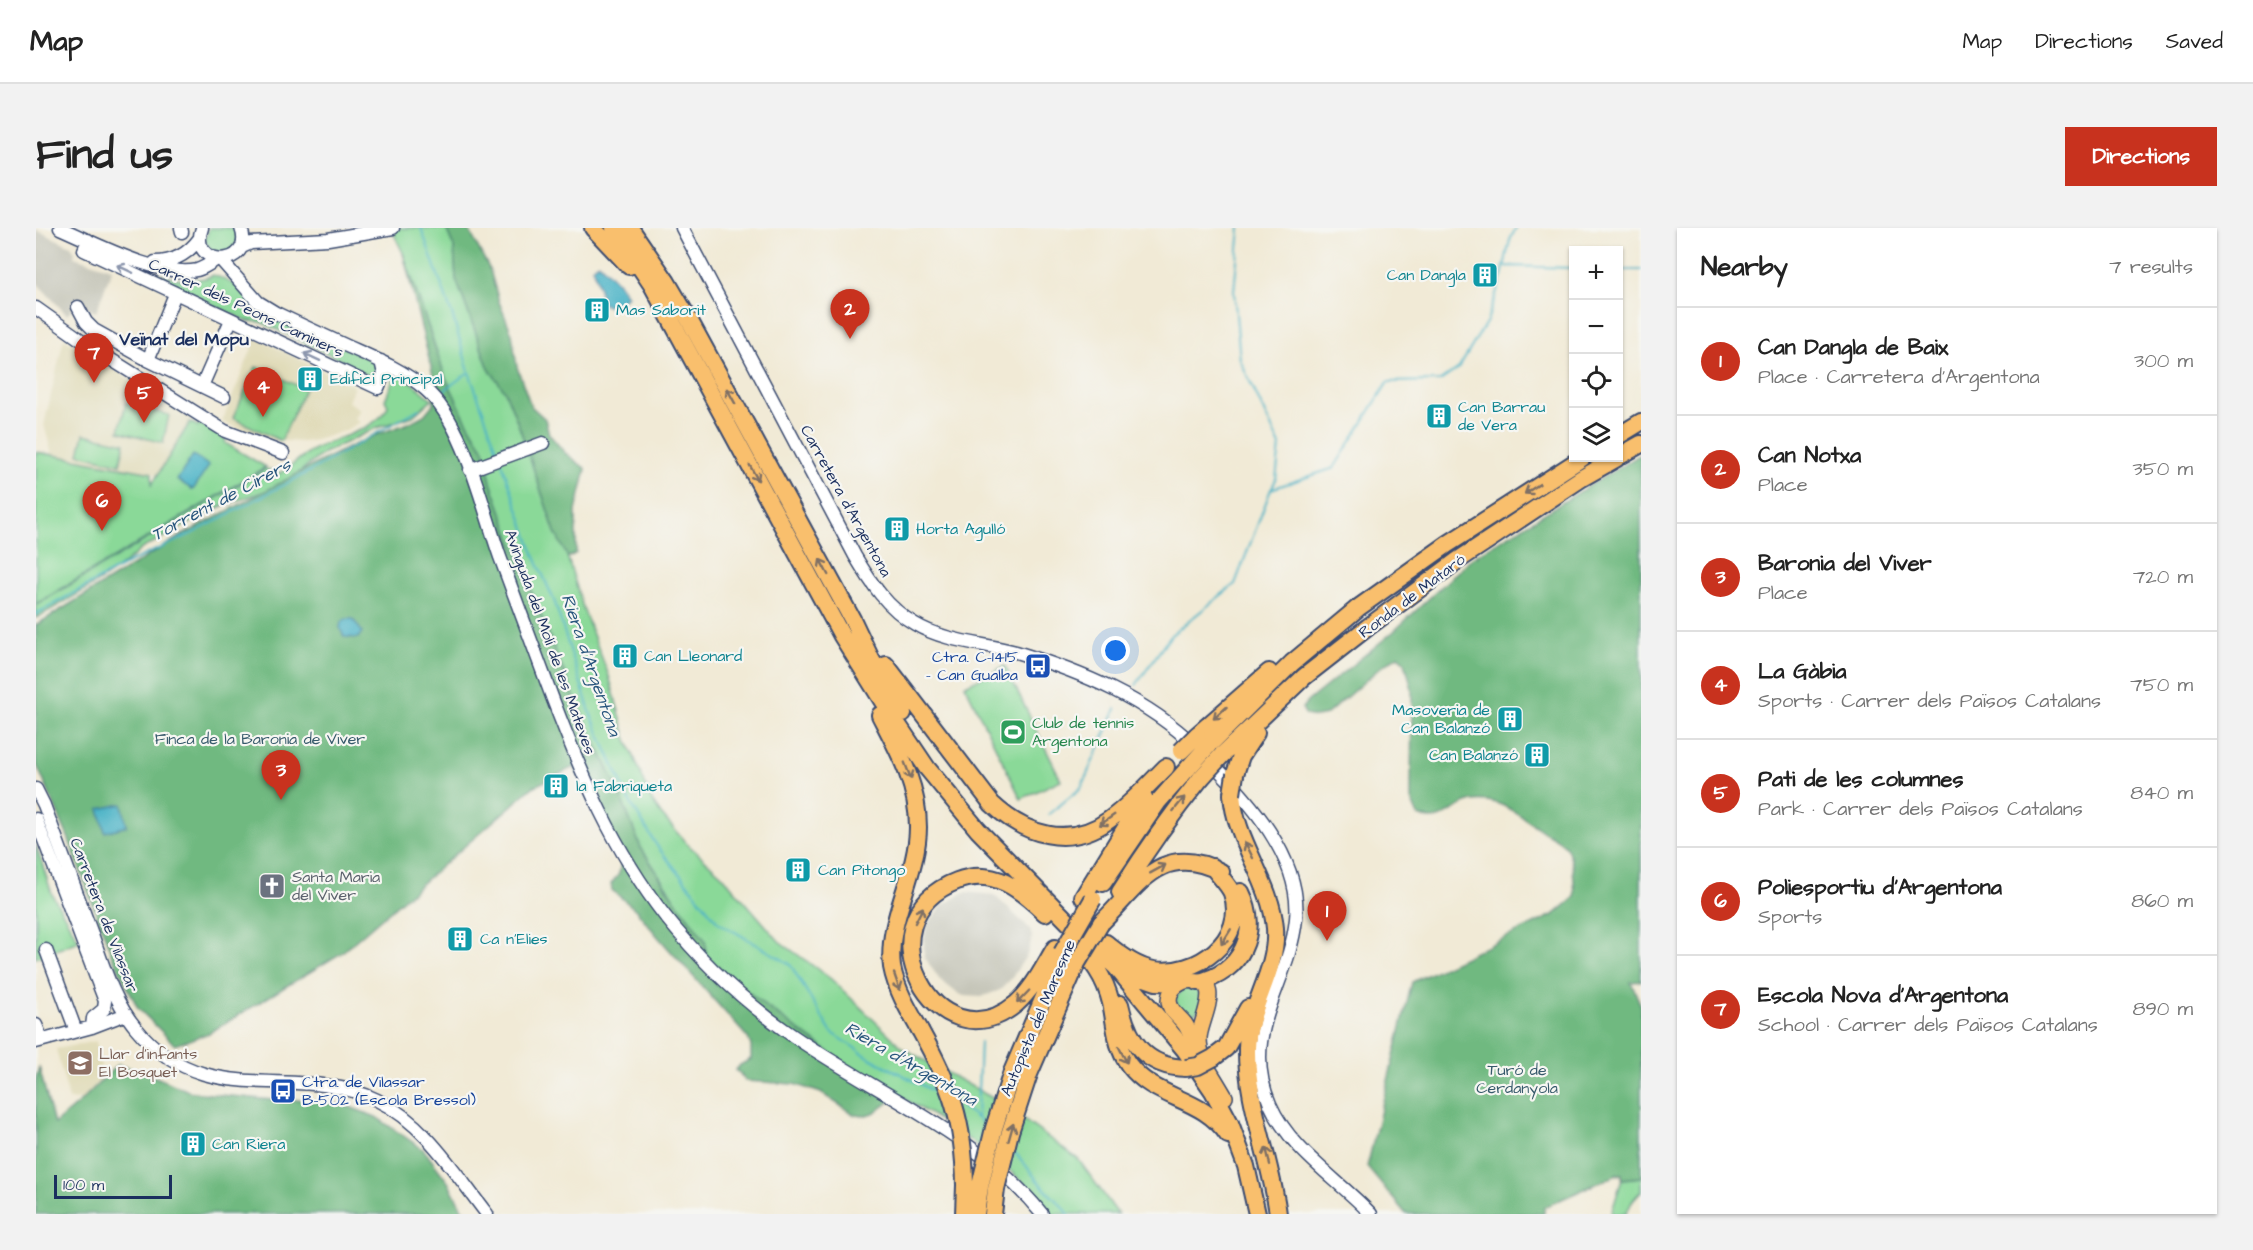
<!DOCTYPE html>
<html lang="en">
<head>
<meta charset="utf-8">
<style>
  body { margin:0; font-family:"Architects Daughter",sans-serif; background:#f2f2f2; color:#222 }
  .controls { position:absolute; right:18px; top:18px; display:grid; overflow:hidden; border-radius:0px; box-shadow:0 2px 4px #0004 }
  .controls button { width:54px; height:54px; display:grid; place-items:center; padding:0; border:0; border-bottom:2px solid #e0e0e0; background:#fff; color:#222; font:30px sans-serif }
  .scale { position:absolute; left:18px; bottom:15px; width:118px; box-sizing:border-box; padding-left:6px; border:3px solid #1b2f5e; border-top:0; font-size:16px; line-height:21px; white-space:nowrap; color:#1b2f5e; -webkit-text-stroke:4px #f6f6f2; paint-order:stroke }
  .you { position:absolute; left:1080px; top:423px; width:21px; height:21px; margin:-15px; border:4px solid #fff; border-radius:50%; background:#1a73e8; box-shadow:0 0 0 9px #1a73e833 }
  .badge { display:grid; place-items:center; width:39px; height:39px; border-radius:50%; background:#c8321e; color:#fff; font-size:20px; font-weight:700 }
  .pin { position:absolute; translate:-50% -50px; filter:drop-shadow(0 2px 3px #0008) }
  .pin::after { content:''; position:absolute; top:32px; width:21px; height:18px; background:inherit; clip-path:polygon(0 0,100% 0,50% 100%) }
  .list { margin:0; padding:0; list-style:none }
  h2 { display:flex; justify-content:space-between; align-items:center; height:78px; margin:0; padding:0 24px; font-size:26px }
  h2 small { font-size:20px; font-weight:400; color:#767676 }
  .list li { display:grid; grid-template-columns:39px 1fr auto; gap:18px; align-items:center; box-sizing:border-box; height:108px; padding:0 24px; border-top:2px solid #e0e0e0 }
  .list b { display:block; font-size:22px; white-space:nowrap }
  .list p { margin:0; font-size:20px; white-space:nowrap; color:#767676 }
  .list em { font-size:20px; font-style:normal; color:#767676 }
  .icon { flex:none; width:33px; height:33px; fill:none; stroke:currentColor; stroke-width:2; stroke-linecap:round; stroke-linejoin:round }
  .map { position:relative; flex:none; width:1605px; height:986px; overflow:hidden; border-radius:0px }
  header { display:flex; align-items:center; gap:36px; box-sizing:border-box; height:84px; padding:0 30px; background:#fff; border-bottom:2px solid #e0e0e0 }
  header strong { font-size:28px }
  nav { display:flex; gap:33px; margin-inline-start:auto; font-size:21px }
  .intro { display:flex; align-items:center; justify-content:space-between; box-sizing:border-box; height:144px; padding:0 36px }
  h1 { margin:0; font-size:42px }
  .button { padding:15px 27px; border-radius:0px; background:#c8321e; color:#fff; font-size:21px; font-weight:700 }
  main { display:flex; gap:36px; padding:0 36px }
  aside { flex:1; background:#fff; border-radius:0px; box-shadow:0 2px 4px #0004 }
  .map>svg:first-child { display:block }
</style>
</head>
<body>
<header>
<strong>Map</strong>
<nav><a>Map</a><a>Directions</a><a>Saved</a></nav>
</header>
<div class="intro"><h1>Find us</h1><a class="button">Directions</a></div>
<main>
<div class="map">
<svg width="1605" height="986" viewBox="0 0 1605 986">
  <rect width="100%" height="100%" fill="#f6f6f2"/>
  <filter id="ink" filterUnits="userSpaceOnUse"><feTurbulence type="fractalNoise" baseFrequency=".0167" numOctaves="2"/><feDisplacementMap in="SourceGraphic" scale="12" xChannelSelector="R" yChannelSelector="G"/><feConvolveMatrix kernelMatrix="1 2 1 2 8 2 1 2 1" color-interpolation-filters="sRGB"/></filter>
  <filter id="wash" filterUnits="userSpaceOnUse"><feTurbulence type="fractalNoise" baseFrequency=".008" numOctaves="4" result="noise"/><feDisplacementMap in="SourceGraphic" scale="24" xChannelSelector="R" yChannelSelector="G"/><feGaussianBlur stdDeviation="1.35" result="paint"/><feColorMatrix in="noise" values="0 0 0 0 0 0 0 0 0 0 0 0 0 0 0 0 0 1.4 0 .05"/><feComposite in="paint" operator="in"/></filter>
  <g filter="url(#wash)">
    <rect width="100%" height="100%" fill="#f1ead6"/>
    <path fill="#e1dcba" d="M28,110L155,190L122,246L16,226L8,197Z
      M220,110L318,158L312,174L324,181L319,191L324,194L308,203L280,212L267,214L236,212L186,194Z
      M60,813L67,849L46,871L33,872L20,821Z"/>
    <path fill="#c5c5b8" d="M0,2L35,18L39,24L38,29L76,41L60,84L46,78L38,79L31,87L0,54Z
      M929,664L958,667L994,701L996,709L992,725L975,751L964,762L945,769L928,768L921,765L903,751L888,728V711L891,697L907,677Z"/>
    <path fill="#8ad998" stroke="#52847b" stroke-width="1.5" d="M173,0H198L202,12L198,21L189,26L174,22L169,12Z
      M355,0H410L418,19L420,51L453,141L469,163L483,198L519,304L530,324L549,386L573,448L590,509L616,573L625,586L650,615L686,647L743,713L795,751L868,821L960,872L1042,931L1082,986H1012L993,960L961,931L909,895L810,836L728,777L671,729L631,659L605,620L580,557L539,471L492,355L455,255L448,222L429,190L409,148L367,25Z
      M80,29C106,40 149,61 177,47C189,50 196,58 208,59L221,76L343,136L338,149L314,141V136L225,94L211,93L110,47Z
      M220,139L269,161L245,213L197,190Z
      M361,142L396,171L377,188L340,200L288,225L247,257L186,278L105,321C75,350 36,369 0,390V377L229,241L244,245C255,238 264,230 275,223C297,209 342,203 352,178L349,172Z
      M90,175L133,187L127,215L83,203Z
      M154,194L162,198L164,195L190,211L189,215L230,239L0,376V224L116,245V256Z
      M48,206L89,215L84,236L43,226Z
      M969,438L1025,552L985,571L929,457Z
      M0,617L16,666L43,713L0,730Z
      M1140 773a13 13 0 1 1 26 0a13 13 0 1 1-26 0Z
      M1605,949V963L1597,972L1590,986H1575L1586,951Z"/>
    <path fill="#6fb980" stroke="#45746f" stroke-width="1.5" d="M410,0H432L454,42L463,74L476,106L481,139L495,178L509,191L513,206L528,224L550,241L540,283V325L532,330L519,304L483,198L469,163L453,141L420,51L418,19Z
      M367,25L409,148L429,190L448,222L455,255L492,355L539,471L580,557L605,620L634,665L669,712L671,729L728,777L857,871L840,884L827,888L819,887L785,865L758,856L710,853L700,842L704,837L715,831V818L712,810L623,710L600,682L576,662L575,656L583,646L585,635L538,539L497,559L304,726L173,805L139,817L102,780L77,730L32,609L0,535V397L143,309L291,230L337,208L373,195L388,187L398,175V151Z
      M1605,226V753L1595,754L1605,778V949L1586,951V946L1580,947L1508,979V986H1370L1331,939L1376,754L1519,686L1539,669C1538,653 1538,633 1530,619C1525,612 1514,608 1507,603C1485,589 1465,569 1437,573C1415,577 1407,599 1382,588L1375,571V562L1376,461L1369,434L1362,428L1346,438L1290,487L1280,489L1270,487L1266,480L1272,473L1357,404L1436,330Z
      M81,837L108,844L155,864L238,872H272L311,878L340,889L388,922L412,954L429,986H0V852L3,839L18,896L46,872Z"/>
    <path fill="#48b2c6" stroke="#327092" stroke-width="1.5" d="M563,35L583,56L591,68L587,72L573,79L567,76L557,39Z
      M157,227L173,238L157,262L141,252Z
      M310,391H317L326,404L322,410L308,409L304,400L305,394Z
      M86,576L91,598L69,604L63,581Z"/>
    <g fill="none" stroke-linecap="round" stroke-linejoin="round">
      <path stroke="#48b2c6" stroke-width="2" d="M385,0L417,89L433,144L463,227
        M1204,0L1198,63L1204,132L1244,218L1240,251L1236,260
        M1468,38L1538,40
        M1582,42H1605
        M407,163L433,144
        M466,235L499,329L519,375L555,487L593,572L621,618L682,694L754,736L795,804L834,830L907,868
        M0,386L96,333L155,306L274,243L383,181
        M1100,457L1135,407L1199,356L1235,261L1298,240L1352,154L1404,153L1423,140L1451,93L1466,48L1474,12L1480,0
        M1013,586L1045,560L1080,481
        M925,879L936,886L951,899
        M941,889L944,814
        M977,923C990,935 997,949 1009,961C1017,970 1025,976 1033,986"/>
    </g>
  </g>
  <g filter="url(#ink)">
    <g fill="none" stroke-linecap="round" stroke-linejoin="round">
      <defs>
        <path id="minor" d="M24,0C59,15 124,50 161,42C168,40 175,35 181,31
          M145,0L146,4
          M166,0C151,41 220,41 205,0
          M646,0L819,328C835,355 851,380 879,396C909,414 947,415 980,424C1045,444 1111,471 1160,519
          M52,12L48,22L342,160L348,146L345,133
          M206,19L215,15L292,11L357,0
          M185,32L222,74L240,85C265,97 289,108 313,119C340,131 367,142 389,161C428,194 447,281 464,329C481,376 499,422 516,469C546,548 577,621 629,688C663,731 705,771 750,803C836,864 939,903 1006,986
          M119,34C138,34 152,26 163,11
          M42,79L50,94L58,102L112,132L188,169
          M0,80L55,119L189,203L247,225
          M112,132L139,66
          M166,158L195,92
          M434,242L507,215
          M1172,531C1212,571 1266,630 1260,691C1253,758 1203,805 1234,876C1254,922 1302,951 1335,986
          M0,561L8,577C24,620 40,663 56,706C67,737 78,774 100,800C169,885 261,833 341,872C389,895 419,945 451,986
          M0,591L69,773L68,781L57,790L56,799
          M10,722L40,803
          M0,797L6,812
          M0,814L56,799L90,786"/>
        <path id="major" d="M1168,833C1165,826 1163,818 1163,810C1164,791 1192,748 1149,753C1140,756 1133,763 1133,773C1134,784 1143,788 1149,796C1154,803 1156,812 1161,821C1169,837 1180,853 1189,869"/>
        <path id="highway" d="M557,0L593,38
          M578,0L616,57L806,408L854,485L891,540L942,602L1046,708L1079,738L1149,822L1177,863L1194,895L1210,938L1221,986
          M594,0L631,54L651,88L816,391L835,431L867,485
          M1582,208L1605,194
          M1582,229L1605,216
          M850,437L956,576C989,607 1033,621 1073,592C1094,577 1112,557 1130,539
          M844,487C863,524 882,557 882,599C882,647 850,692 856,739C860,761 873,783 884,802
          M1161,507L1233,444
          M1172,518L1256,435L1322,380L1412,316L1546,230
          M1186,527L1268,449L1332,399L1421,333L1546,250L1581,230
          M1199,546L1205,528L1220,505
          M1196,566C1199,613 1235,653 1239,700C1242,743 1212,778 1211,820C1210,874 1235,931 1242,986
          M1067,655L1122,574L1154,538
          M1084,664C1109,624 1135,587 1165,550
          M1047,669L1108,570
          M1009,685C984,661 957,639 921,653C821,691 901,841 980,776C997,761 1007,740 1019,720
          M1065,695C1103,658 1125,613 1185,644
          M1037,714C1056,732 1069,749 1075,775C1080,797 1079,818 1093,837C1119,872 1166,868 1192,907
          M1070,715C1084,727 1100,739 1118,742C1160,749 1212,711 1196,665C1192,656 1183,648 1177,639
          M1097,746L1120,754L1143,755
          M1162,754C1205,745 1225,704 1205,664
          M1084,776C1092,813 1109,839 1150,840
          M1177,830L1190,820L1212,780
          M976,844L1025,729
          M993,846L1041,735
          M928,986L929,957
          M940,986L944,958
          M957,986L960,961"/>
      </defs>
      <use href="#minor" stroke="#3b4b70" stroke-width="15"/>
      <use href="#major" stroke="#3b4b70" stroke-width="18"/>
      <use href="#highway" stroke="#3b4b70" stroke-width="20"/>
      <use href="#minor" stroke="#fff" stroke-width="12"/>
      <use href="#major" stroke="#f9bf6d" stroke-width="15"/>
      <use href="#highway" stroke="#f9bf6d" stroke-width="16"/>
      <defs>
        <path id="highway-bridge" d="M1145,523L1161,507
          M1154,538L1172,518
          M1165,550L1186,527
          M1196,566L1199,546
          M1026,725L1057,671
          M1041,735L1065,695
          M884,802C915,858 928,893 929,957
          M1150,840L1162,838L1177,830
          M944,958L958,900L976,844
          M960,961L974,904L993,846"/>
      </defs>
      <use href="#highway-bridge" stroke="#3b4b70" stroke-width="20" stroke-linecap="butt"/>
      <use href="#highway-bridge" stroke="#f9bf6d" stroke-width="16"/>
    </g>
    <defs><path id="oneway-shaft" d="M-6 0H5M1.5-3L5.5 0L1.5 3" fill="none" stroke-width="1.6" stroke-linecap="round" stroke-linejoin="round" transform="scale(1.5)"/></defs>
    <g stroke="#8d97ae">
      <use href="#oneway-shaft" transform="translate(89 41) rotate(-155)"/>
      <use href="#oneway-shaft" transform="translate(276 129) rotate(-155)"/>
    </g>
    <g stroke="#7f7065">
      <use href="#oneway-shaft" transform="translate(695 168) rotate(-119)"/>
      <use href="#oneway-shaft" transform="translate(718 245) rotate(61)"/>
      <use href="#oneway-shaft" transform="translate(1496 261) rotate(147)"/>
      <use href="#oneway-shaft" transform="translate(788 339) rotate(-118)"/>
      <use href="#oneway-shaft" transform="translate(1184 485) rotate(138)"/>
      <use href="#oneway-shaft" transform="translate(872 543) rotate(69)"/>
      <use href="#oneway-shaft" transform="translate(1143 576) rotate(-51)"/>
      <use href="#oneway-shaft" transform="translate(1071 592) rotate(145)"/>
      <use href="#oneway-shaft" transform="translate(1213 622) rotate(-116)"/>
      <use href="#oneway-shaft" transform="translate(1122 641) rotate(-29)"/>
      <use href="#oneway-shaft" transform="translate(883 687) rotate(-63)"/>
      <use href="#oneway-shaft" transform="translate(1190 709) rotate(122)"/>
      <use href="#oneway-shaft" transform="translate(861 754) rotate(71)"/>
      <use href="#oneway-shaft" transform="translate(987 769) rotate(134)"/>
      <use href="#oneway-shaft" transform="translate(1087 827) rotate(63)"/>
      <use href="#oneway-shaft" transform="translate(975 904) rotate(-74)"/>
      <use href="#oneway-shaft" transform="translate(1232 928) rotate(-103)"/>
    </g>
  </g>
  <defs>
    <symbol id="building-square" viewBox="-11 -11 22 22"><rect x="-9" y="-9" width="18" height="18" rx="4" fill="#0f9aa8" stroke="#f6f6f2"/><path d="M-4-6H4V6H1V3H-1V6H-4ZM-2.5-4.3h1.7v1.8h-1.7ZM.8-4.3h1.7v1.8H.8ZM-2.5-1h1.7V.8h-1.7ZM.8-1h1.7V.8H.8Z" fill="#fff"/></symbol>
    <symbol id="bus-square" viewBox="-11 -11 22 22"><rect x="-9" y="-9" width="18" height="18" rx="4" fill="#1a4fb4" stroke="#f6f6f2"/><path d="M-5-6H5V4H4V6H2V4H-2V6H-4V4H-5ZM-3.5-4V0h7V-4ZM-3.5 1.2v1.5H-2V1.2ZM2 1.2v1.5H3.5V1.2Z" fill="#fff"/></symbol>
    <symbol id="stadium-square" viewBox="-11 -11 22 22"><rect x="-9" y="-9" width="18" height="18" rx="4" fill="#2e9e5b" stroke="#f6f6f2"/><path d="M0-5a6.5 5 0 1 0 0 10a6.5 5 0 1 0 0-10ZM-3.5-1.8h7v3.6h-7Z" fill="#fff"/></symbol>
    <symbol id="church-square" viewBox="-11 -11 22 22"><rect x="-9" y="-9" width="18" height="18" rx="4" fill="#6b7280" stroke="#f6f6f2"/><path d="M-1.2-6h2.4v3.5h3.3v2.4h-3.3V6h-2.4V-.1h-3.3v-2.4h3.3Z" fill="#fff"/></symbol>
    <symbol id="school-square" viewBox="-11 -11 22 22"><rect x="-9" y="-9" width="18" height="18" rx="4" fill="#8d6e63" stroke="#f6f6f2"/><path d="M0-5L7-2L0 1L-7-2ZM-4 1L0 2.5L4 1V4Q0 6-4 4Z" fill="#fff"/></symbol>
  </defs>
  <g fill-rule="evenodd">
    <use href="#building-square" x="1434" y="32" width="30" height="30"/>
    <use href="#building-square" x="546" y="67" width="30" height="30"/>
    <use href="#building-square" x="259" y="136" width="30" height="30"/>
    <use href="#building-square" x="1388" y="173" width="30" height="30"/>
    <use href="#building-square" x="846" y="286" width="30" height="30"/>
    <use href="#building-square" x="574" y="413" width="30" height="30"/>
    <use href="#bus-square" x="987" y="423" width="30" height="30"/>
    <use href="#building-square" x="1459" y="476" width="30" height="30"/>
    <use href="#stadium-square" x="962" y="489" width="30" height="30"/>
    <use href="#building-square" x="1486" y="512" width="30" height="30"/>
    <use href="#building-square" x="505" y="543" width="30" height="30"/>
    <use href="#building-square" x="747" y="627" width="30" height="30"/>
    <use href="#church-square" x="221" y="643" width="30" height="30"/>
    <use href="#building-square" x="409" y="696" width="30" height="30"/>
    <use href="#school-square" x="29" y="820" width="30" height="30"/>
    <use href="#bus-square" x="232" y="848" width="30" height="30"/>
    <use href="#building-square" x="142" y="901" width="30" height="30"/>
  </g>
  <g text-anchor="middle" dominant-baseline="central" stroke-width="4.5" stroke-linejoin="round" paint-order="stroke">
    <g font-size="16" fill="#0d838f" stroke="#f6f6f2" text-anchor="start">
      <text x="1430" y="47" text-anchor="end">Can Dangla</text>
      <text x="580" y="82">Mas Saborit</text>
      <text x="294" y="151">Edifici Principal</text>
      <text x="1422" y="179">Can Barrau<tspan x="1422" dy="18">de Vera</tspan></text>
      <text x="880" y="301">Horta Agulló</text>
      <text x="608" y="428">Can Lleonard</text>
      <text x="1454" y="482" text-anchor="end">Masoveria de<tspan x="1454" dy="18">Can Balanzó</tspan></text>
      <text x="1482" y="527" text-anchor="end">Can Balanzó</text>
      <text x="540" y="558">la Fabriqueta</text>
      <text x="782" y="642">Can Pitongo</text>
      <text x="444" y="711">Ca n'Elies</text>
      <text x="176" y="916">Can Riera</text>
    </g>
    <g font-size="16" fill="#1b2f5e" stroke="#f6f6f2">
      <text transform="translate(210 80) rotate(25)">Carrer dels Peons Caminers</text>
      <text transform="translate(810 273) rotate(61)">Carretera d'Argentona</text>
      <text transform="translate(1376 368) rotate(-37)">Ronda de Mataró</text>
      <text transform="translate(514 414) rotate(70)">Avinguda del Molí de les Mateves</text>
      <text transform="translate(68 687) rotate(69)">Carretera de Vilassar</text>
      <text transform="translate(1002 790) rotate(-67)">Autopista del Maresme</text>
    </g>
    <g font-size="16" fill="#164399" stroke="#f6f6f2" text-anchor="end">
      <text x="982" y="429">Ctra. C-1415<tspan x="982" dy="18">- Can Gualba</tspan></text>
      <text x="266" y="854" text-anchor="start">Ctra. de Vilassar<tspan x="266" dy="18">B-502 (Escola Bressol)</tspan></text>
    </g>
    <g font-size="16" fill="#27864d" stroke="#f6f6f2" text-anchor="start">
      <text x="996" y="495">Club de tennis<tspan x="996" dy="18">Argentona</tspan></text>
    </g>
    <g font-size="16" fill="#375a6c" stroke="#f6f6f2">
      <text x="224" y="511">Finca de la Baronia de Viver</text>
      <text x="1481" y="842">Turó de<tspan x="1481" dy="18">Cerdanyola</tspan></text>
    </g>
    <g font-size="16" fill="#5b616d" stroke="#f6f6f2" text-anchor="start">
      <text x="256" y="649">Santa Maria<tspan x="256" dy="18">del Viver</tspan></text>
    </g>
    <g font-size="16" fill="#785e54" stroke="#f6f6f2" text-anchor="start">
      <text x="63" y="826">Llar d'infants<tspan x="63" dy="18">El Bosquet</tspan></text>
    </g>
    <g font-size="18" font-weight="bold" fill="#1b2f5e" stroke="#f6f6f2">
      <text x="148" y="111">Veïnat del Mopu</text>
    </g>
    <g font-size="18" font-style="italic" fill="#28567d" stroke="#f6f6f2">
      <text transform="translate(185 272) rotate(-28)">Torrent de Cirers</text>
      <text transform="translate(555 437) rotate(71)">Riera d'Argentona</text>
      <text transform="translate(875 836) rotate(30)">Riera d'Argentona</text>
    </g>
  </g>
</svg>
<div class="controls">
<button>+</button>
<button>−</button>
<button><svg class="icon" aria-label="locate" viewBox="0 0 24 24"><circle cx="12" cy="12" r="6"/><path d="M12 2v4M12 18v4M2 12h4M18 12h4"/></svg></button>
<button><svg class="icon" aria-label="layers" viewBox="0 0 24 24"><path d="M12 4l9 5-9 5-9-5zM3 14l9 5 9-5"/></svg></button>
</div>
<div class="scale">100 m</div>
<div class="you"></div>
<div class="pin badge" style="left:1291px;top:713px">1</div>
<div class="pin badge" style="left:814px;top:111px">2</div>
<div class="pin badge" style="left:245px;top:572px">3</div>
<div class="pin badge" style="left:227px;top:189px">4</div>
<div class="pin badge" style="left:108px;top:195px">5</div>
<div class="pin badge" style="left:66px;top:303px">6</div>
<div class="pin badge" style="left:58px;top:155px">7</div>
</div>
<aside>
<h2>Nearby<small>7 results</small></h2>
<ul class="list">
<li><span class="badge">1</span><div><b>Can Dangla de Baix</b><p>Place · Carretera d'Argentona</p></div><em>300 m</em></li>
<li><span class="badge">2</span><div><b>Can Notxa</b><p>Place</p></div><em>350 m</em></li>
<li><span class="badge">3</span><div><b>Baronia del Viver</b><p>Place</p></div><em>720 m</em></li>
<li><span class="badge">4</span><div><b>La Gàbia</b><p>Sports · Carrer dels Països Catalans</p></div><em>750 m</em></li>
<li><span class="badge">5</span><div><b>Pati de les columnes</b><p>Park · Carrer dels Països Catalans</p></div><em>840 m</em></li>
<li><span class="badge">6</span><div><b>Poliesportiu d'Argentona</b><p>Sports</p></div><em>860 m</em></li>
<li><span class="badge">7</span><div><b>Escola Nova d'Argentona</b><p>School · Carrer dels Països Catalans</p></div><em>890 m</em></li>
</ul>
</aside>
</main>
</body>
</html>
